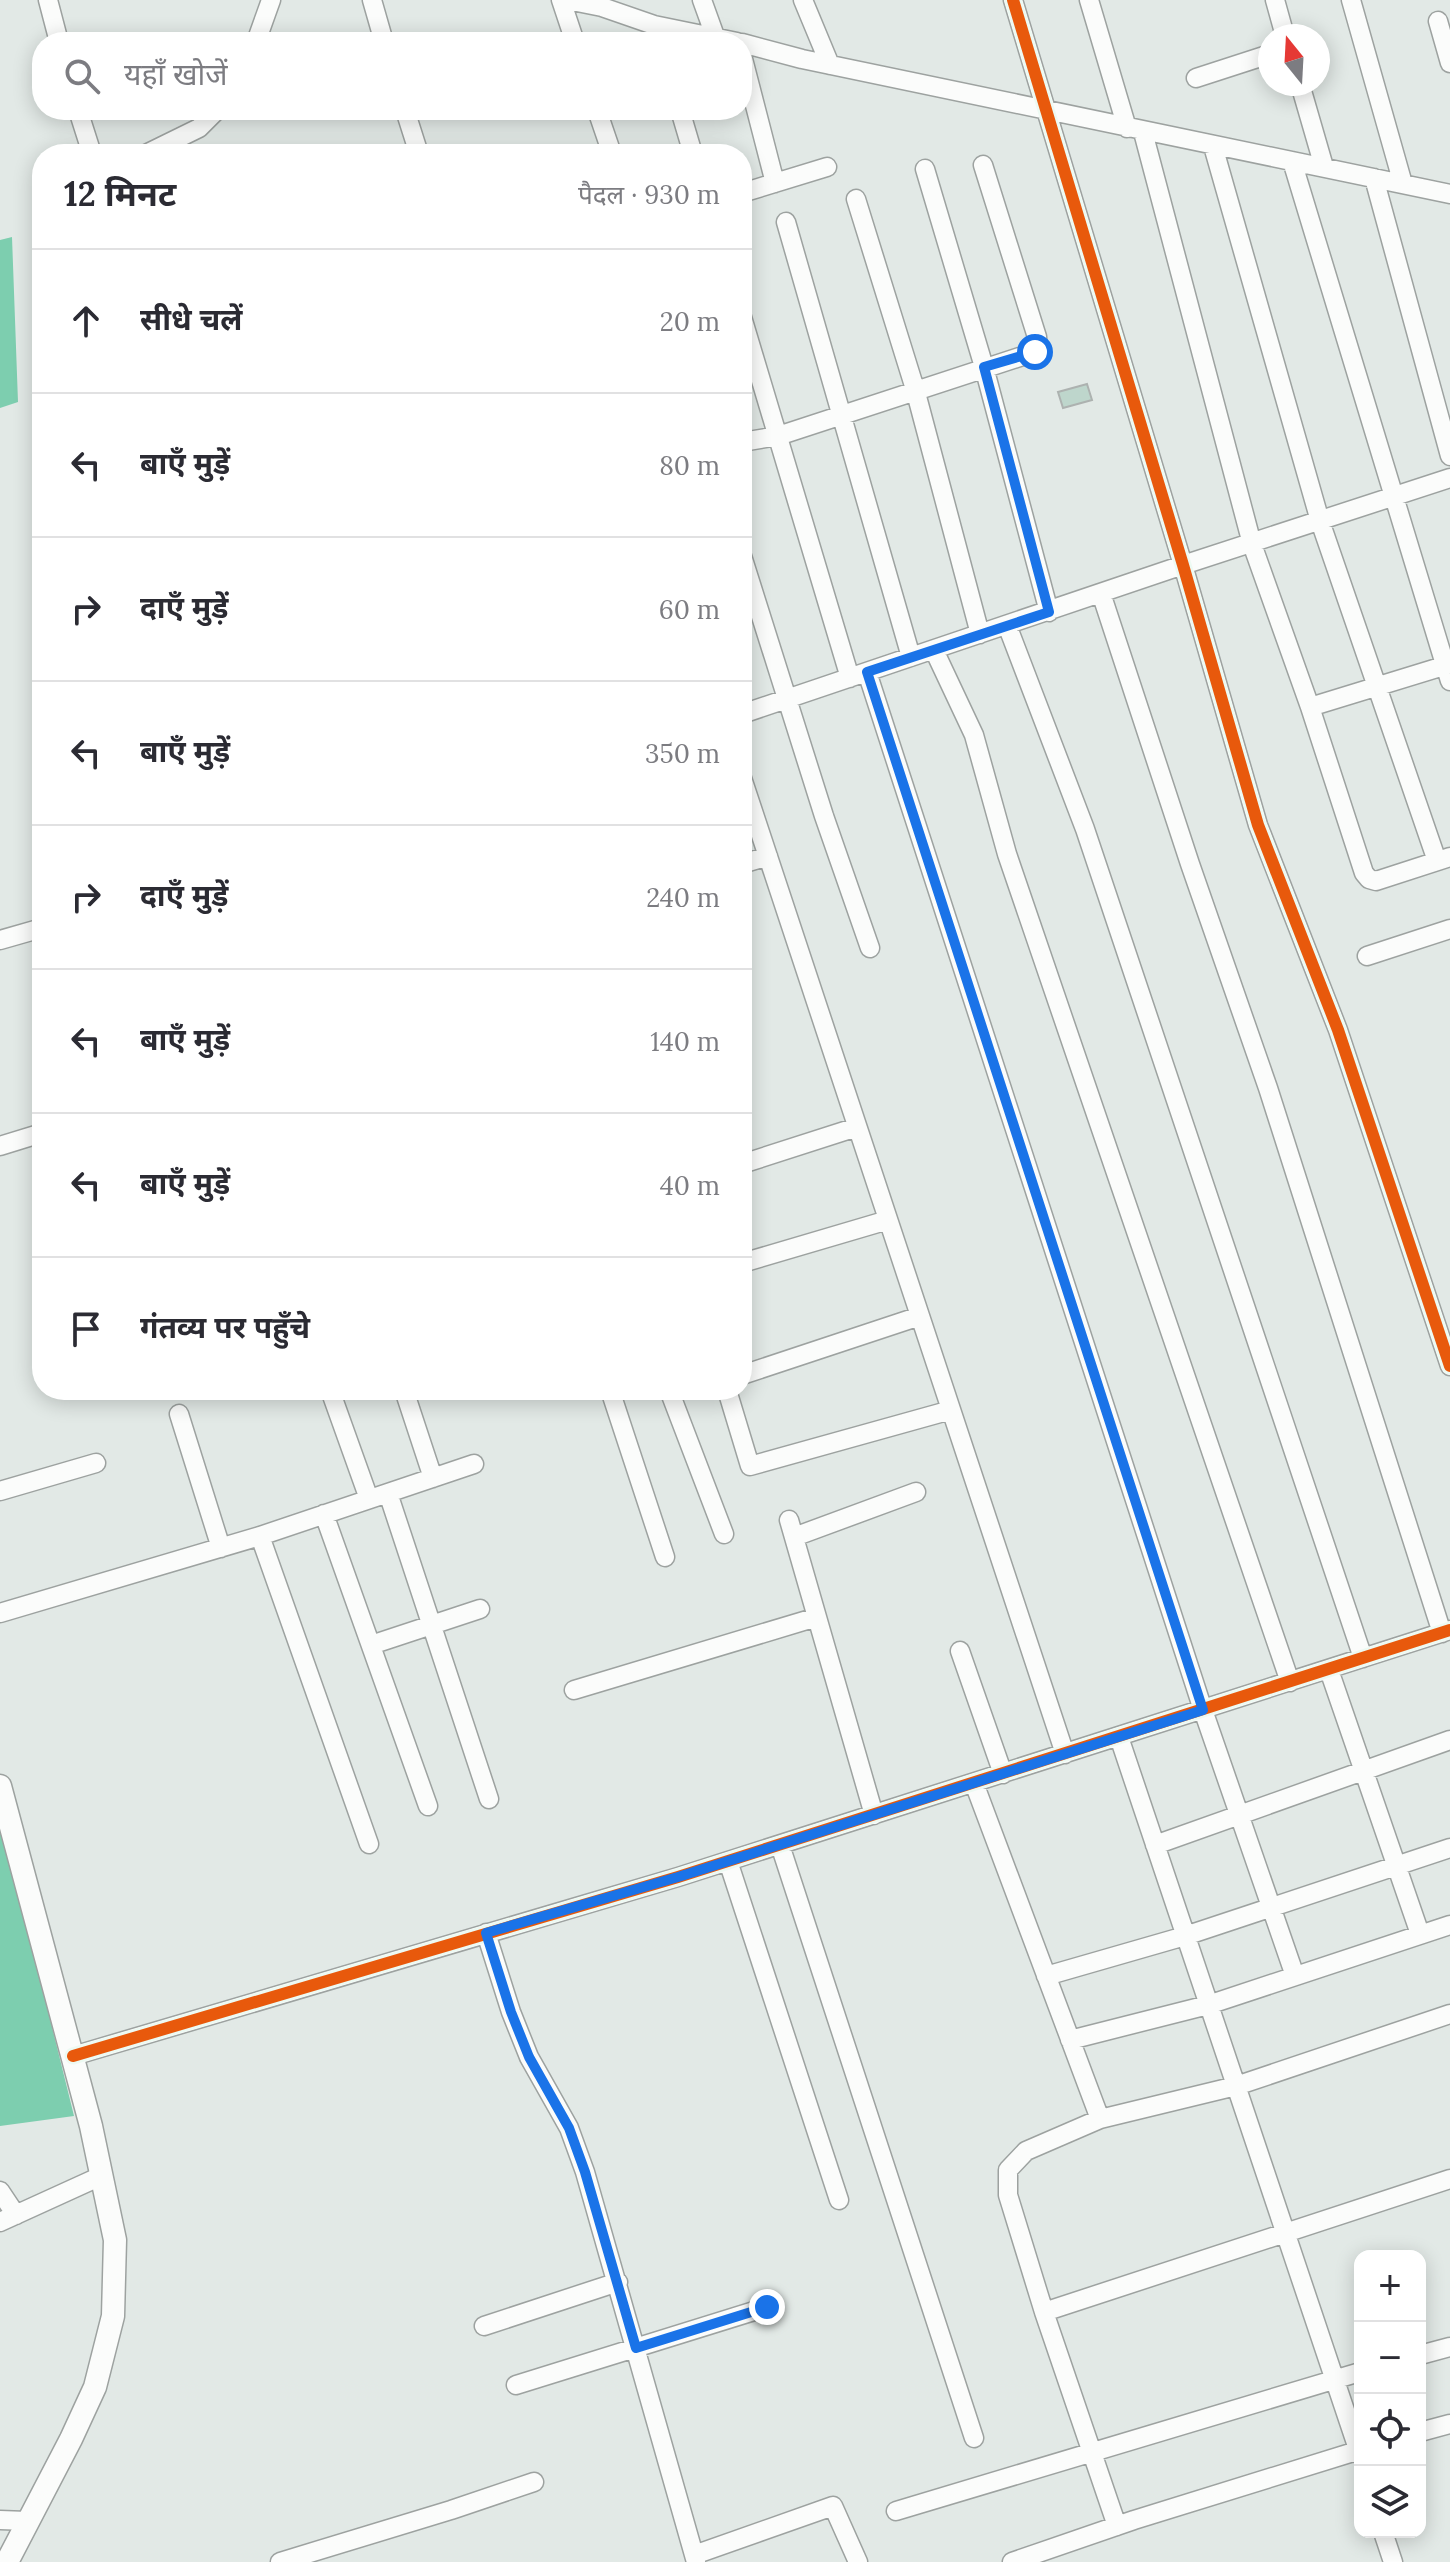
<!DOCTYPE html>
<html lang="hi">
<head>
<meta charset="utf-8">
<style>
  body { margin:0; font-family:Lora,"Noto Sans Devanagari",serif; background:#f2f2f3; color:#2b2b33 }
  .controls { position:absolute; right:24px; bottom:24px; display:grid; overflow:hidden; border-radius:16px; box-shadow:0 4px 20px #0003 }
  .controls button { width:72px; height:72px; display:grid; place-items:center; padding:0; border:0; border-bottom:2px solid #e1e1e2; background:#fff; color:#2b2b33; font:40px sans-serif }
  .compass { position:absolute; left:1258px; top:24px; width:72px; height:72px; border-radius:50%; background:#fff; box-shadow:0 4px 20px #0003; rotate:342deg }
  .stop { position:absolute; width:24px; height:24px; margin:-18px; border:6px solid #1a73e8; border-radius:50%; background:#fff }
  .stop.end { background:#1a73e8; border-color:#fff; box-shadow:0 2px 8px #0008 }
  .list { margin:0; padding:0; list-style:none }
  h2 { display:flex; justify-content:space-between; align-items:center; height:104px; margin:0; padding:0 32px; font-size:34px }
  h2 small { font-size:26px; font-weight:400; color:#7c7c81 }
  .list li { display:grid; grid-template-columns:52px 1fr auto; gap:24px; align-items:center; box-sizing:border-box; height:144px; padding:0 32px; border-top:2px solid #e1e1e2 }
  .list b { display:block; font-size:30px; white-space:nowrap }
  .list em { font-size:26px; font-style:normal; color:#7c7c81 }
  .icon { flex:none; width:44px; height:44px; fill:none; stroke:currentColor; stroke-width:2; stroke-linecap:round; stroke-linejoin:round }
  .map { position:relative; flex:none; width:1450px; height:2562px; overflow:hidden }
  .search { position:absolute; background:#fff; box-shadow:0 4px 20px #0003; left:32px; top:32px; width:720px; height:88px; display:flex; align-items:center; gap:20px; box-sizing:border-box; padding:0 28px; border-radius:32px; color:#7c7c81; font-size:30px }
  .panel { position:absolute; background:#fff; box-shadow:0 4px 20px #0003; left:32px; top:144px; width:720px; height:1256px; border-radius:32px }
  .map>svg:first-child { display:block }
</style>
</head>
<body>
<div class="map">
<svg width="1450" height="2562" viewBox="0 0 1450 2562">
  <rect width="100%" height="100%" fill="#e2e9e6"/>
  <path fill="#7dceaf" d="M12,237L18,402L0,408V240Z
    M0,1816L74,2116L0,2126Z"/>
  <path fill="#bed6cc" stroke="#adb2b0" stroke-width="2" d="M1087,384L1092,400L1063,408L1058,392Z"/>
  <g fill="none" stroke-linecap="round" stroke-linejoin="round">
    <defs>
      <path id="minor" d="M48,0L59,42
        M372,0L384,42
        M561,0L575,42
        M567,0L602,7L654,25L737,42
        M702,0L715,36
        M803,0L830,65
        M1013,0L1183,565L1258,825L1338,1030L1450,1366
        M1089,0L1127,128
        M1275,0L1285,36
        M1351,0L1403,184
        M1438,21L1450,63
        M256,42L271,0
        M742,43L802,59L1450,194
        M742,55L775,183
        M1196,78L1270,54
        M1300,84L1324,167
        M78,110L92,154
        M405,110L419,154
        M597,110L612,154
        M680,110L693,154
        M1143,132L1252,544L1310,707L1364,873L1369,879L1376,881L1450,857
        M1213,146L1320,521L1437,861
        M146,154L199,128L217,110
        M1292,161L1450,681
        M925,169L984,367L1049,612
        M1374,178L1450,456
        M742,193L827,167
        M856,199L915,389L980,634
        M786,222L911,657
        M742,317L850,678
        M742,442L778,436L1035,352L1038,349L1037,337L983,165
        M742,556L824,816L870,948
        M1101,593L1190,864L1268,1088L1442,1633
        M1007,625L1085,829L1363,1658
        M934,650L974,735L1007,854L1290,1682
        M867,672L1203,1710L1295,1976
        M1310,707L1450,664
        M742,714L1183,565L1450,478
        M742,778L1065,1754
        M742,864L768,856
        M0,940L42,928
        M1367,956L1450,929
        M0,1146L42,1133
        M742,1164L857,1127
        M742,1263L888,1220
        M742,1375L920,1316
        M330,1390L369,1499
        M404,1390L433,1478
        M610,1390L665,1557
        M669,1390L724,1534
        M727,1390L750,1466L951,1410
        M179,1414L221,1548
        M0,1491L96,1463
        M388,1493L489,1799
        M324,1514L428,1806
        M789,1520L874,1815
        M260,1536L369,1844
        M794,1537L916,1492
        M0,1613L260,1536L474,1464
        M371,1645L480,1609
        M960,1651L1003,1774
        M1329,1670L1420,1934
        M574,1690L817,1617
        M1119,1737L1360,2455
        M974,1783L1100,2119
        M780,1845L974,2438
        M1155,1845L1450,1740
        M728,1861L839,2200
        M486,1933L511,2012L529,2057L569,2128L585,2172L696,2562
        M1046,1976L1185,1936L1450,1848
        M1070,2040L1208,2005L1450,1925
        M73,2056L678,1877L1450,1630
        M0,2191L16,2215
        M0,2222L101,2176
        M1044,2312L1450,2179
        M484,2326L618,2282
        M1420,2355L1450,2347
        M516,2385L767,2307
        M1420,2432L1450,2424
        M896,2511L1360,2372
        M0,2520L27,2521
        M1117,2526L1044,2312L1008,2195V2170L1026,2151L1100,2119L1236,2086L1450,2014
        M1383,2532L1393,2562
        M694,2555L833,2506L858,2562
        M280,2562L451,2510L534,2482
        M1012,2562L1134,2520L1360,2450"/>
      <path id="tertiary" d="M0,1786L91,2126L115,2240L113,2316L95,2387L71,2439L7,2562"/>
    </defs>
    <use href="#minor" stroke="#9da2a0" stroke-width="21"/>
    <use href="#tertiary" stroke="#9da2a0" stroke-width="25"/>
    <use href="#minor" stroke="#fbfcfb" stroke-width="18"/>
    <use href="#tertiary" stroke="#fbfcfb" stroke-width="22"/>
    <defs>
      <path id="cycleway" d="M1013,0L1183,565L1258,825L1338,1030L1450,1366
        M73,2056L678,1877L1450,1630"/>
    </defs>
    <use href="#cycleway" stroke="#edfaf3" stroke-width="17"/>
    <use href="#cycleway" stroke="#e8590c" stroke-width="12"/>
  </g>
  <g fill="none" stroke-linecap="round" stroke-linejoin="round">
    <path stroke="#1a73e8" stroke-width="10" d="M767,2307L636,2348L585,2172L569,2128L529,2057L511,2012L486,1933L678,1877L1203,1710L867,672L1049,612L984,367L1035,352"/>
  </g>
</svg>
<div class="controls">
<button>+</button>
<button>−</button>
<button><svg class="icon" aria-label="locate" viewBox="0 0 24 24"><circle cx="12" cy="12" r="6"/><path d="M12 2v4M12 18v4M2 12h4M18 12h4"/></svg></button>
<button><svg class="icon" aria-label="layers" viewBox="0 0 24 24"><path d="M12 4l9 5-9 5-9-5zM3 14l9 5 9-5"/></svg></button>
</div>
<svg class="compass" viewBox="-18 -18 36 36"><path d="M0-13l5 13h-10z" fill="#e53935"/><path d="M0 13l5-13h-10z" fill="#7c7c81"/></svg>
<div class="stop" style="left:1035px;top:352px"></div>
<div class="stop end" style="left:767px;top:2307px"></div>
<div class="search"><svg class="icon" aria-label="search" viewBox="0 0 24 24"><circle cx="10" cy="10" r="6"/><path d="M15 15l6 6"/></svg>यहाँ खोजें</div>
<section class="panel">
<h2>12 मिनट<small>पैदल · 930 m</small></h2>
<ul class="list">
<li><svg class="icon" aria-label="ahead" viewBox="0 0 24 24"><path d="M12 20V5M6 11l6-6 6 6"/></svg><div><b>सीधे चलें</b></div><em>20 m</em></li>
<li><svg class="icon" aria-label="left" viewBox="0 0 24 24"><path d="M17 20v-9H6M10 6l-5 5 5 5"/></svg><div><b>बाएँ मुड़ें</b></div><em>80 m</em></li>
<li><svg class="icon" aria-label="right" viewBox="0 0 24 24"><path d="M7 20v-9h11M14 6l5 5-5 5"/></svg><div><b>दाएँ मुड़ें</b></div><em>60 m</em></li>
<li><svg class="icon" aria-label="left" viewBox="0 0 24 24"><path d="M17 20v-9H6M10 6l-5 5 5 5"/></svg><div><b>बाएँ मुड़ें</b></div><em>350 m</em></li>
<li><svg class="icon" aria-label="right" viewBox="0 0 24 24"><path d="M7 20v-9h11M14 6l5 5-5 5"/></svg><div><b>दाएँ मुड़ें</b></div><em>240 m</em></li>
<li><svg class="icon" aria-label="left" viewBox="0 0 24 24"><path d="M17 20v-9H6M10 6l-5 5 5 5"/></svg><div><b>बाएँ मुड़ें</b></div><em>140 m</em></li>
<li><svg class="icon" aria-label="left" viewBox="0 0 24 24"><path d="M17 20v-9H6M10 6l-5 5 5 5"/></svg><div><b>बाएँ मुड़ें</b></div><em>40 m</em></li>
<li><svg class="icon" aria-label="arrive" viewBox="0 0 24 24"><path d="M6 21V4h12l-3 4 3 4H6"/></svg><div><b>गंतव्य पर पहुँचे</b></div></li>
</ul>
</section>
</div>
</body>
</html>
